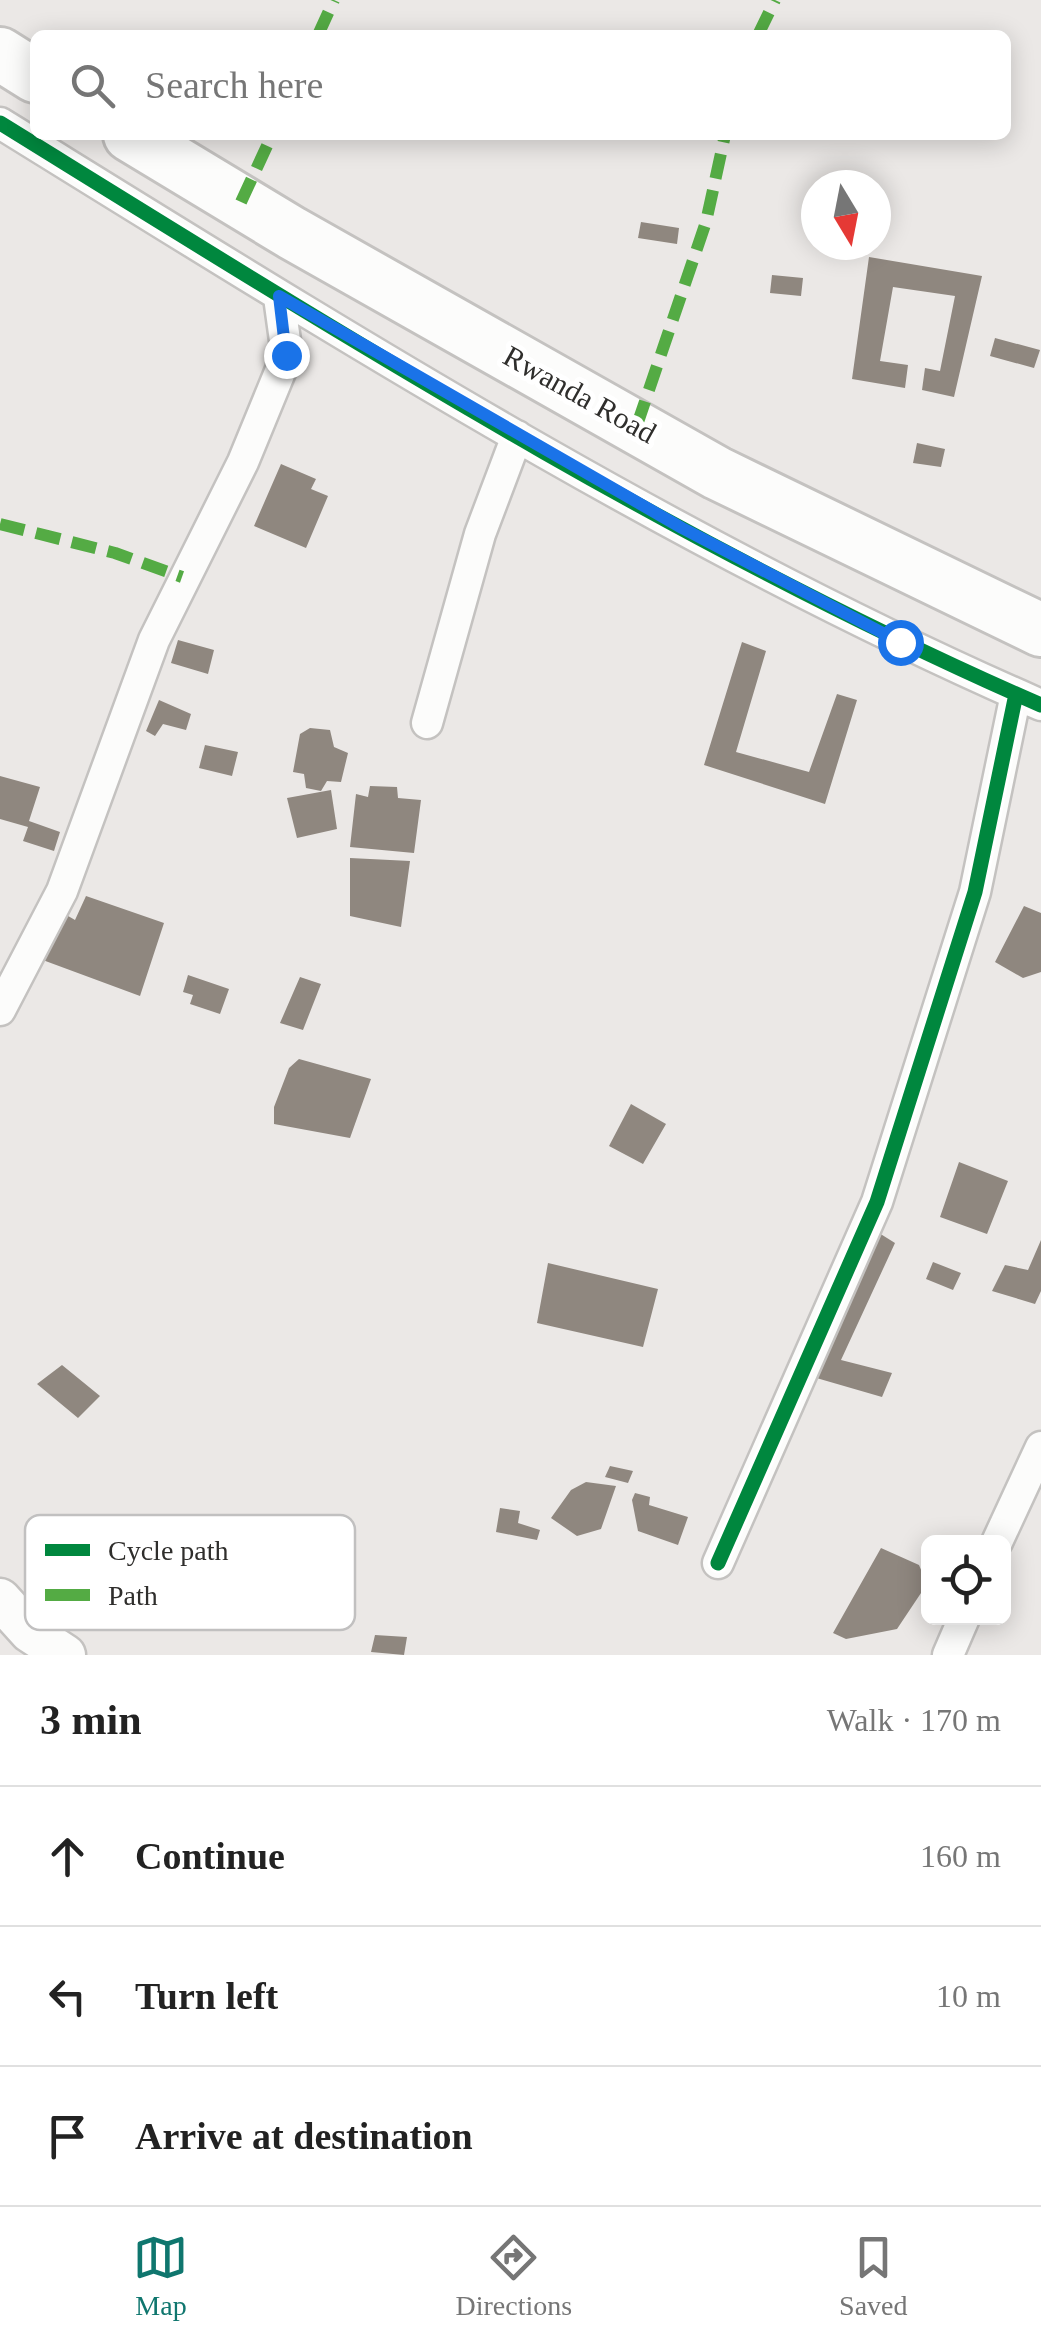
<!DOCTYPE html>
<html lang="en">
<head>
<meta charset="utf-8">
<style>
  body { margin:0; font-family:Georgia,serif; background:#f2f2f2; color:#222 }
  .controls { position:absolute; right:30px; bottom:30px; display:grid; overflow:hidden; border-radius:15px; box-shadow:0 5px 25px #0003 }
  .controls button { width:90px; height:90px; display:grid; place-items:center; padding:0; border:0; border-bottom:2px solid #e0e0e0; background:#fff; color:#222; font:50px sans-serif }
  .compass { position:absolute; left:801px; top:170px; width:90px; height:90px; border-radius:50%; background:#fff; box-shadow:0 5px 25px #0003; rotate:170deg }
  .stop { position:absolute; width:30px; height:30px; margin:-22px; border:8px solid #1a73e8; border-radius:50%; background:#fff }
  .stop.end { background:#1a73e8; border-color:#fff; box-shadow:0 2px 10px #0008 }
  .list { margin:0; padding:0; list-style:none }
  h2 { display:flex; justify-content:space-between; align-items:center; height:130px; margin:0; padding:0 40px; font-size:42px }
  h2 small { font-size:32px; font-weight:400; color:#767676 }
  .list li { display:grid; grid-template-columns:65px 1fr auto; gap:30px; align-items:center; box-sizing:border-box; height:140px; padding:0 40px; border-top:2px solid #e0e0e0 }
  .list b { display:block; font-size:38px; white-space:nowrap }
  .list em { font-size:32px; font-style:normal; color:#767676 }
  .icon { flex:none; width:55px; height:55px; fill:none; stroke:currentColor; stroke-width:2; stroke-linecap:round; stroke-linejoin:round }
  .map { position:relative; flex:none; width:1041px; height:1655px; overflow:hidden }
  .search { position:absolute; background:#fff; box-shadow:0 5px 25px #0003; left:30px; right:30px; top:30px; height:110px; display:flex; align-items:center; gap:25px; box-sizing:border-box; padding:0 35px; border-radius:15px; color:#767676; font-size:38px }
  .sheet { height:550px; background:#fff }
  nav { display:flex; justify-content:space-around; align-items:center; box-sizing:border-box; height:140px; border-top:2px solid #e0e0e0; background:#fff; font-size:28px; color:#767676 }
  nav a { display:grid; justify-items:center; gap:5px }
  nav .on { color:#0f766e }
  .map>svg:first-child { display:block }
</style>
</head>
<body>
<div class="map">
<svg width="1041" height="1655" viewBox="0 0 1041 1655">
  <rect width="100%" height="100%" fill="#ebe8e6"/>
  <path fill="#8f877f" d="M641,222L679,228L677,244L638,238Z
    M869,257L982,276L954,397L922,390L925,368L940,371L955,296L893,287L880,361L908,365L905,388L852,379Z
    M772,275L803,278L801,296L770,293Z
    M995,338L1040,350L1034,368L990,356Z
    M917,443L945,449L941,467L913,463Z
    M281,464L316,479L311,489L328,496L306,548L254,526Z
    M178,640L214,650L208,674L171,663Z
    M742,642L766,651L736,752L809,772L837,694L857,700L825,804L704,765Z
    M159,700L191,714L186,730L163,724L155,736L146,731Z
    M310,728L330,730L334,747L348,753L341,782L327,781L321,791L306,788L304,774L293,772L300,734Z
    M205,745L238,752L232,776L199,768Z
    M0,776L40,787L29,821L60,832L54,851L23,841L28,827L0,819Z
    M370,786L397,787L398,798L421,800L414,853L350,847L356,794L368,797Z
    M331,790L337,829L297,838L287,798Z
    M350,858L410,861L401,927L350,916Z
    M86,896L164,923L140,996L40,959L63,913L75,920Z
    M1024,906L1041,913V972L1023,978L995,962Z
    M188,975L229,989L220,1014L190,1004L193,995L183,992Z
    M300,977L321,984L303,1030L280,1023Z
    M299,1059L371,1079L350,1138L274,1124V1107L289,1068Z
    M631,1104L666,1124L643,1164L609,1146Z
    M959,1162L1008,1181L987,1234L940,1217Z
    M879,1233L895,1243L841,1360L892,1373L882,1397L813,1377Z
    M1041,1240V1291L1035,1304L992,1291L1005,1265L1028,1270Z
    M933,1262L961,1273L953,1290L926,1279Z
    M548,1263L658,1289L643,1347L537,1323Z
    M62,1365L100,1396L78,1418L37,1384Z
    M610,1466L633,1471L628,1483L605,1477Z
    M586,1482L616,1486L601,1529L577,1536L551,1518L571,1490Z
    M635,1493L650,1497L649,1505L688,1517L678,1545L638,1531L632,1500Z
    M500,1508L520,1511L518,1523L540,1530L537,1540L496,1532Z
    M881,1548L919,1565L927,1584L897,1629L846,1639L833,1633Z
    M375,1635L407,1637L404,1655L371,1652Z"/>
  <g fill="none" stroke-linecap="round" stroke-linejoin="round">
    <defs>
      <path id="minor" d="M0,123C338,332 676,546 1041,705
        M427,723L480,534L517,436
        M0,1010L62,891L154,640L243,462L287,355L279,297
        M997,1542L1041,1447
        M718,1563L877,1202L975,892L1016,694
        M948,1655L964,1618"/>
      <path id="tertiary" d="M0,1599L30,1632L65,1655"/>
      <path id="trunk" d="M0,54L35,76
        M130,135L292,233L717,473L1041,630"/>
    </defs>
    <use href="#minor" stroke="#c4c2c0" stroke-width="35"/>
    <use href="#tertiary" stroke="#c4c2c0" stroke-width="45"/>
    <use href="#trunk" stroke="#c4c2c0" stroke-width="58"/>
    <use href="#minor" stroke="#fcfcfb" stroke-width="30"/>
    <use href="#tertiary" stroke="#fcfcfb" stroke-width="40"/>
    <use href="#trunk" stroke="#fcfcfb" stroke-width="52"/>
    <path stroke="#54ab44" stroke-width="12" stroke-dasharray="25 12" stroke-linecap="butt" d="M318,35L334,0
      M758,35L775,0
      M241,202L272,135
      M637,425L706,222L725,135
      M0,524L115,553L182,577"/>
    <defs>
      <path id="cycleway" d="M0,123C338,332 676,546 1041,705
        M718,1563L877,1202L975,892L1016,694"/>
    </defs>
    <use href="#cycleway" stroke="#fff" stroke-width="21"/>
    <use href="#cycleway" stroke="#00873e" stroke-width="15"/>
  </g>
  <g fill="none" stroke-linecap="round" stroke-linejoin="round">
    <path stroke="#1a73e8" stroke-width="12" d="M286,355L279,296L682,528L900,642"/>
  </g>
  <g text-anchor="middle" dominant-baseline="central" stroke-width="10" stroke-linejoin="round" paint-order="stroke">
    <g font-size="30" fill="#2f2e2c" stroke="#fff">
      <text transform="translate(580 394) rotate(29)">Rwanda Road</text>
    </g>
  </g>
  <rect x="25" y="1515" width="330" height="115" rx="15" fill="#fff" stroke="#c1c0c0" stroke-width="2.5"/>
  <rect x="45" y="1544" width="45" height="12" fill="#00873e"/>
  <rect x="45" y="1589" width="45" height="12" fill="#54ab44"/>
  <g font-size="28" fill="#2f2e2c">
    <text x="108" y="1560">Cycle path</text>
    <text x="108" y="1605">Path</text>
  </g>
</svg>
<div class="controls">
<button><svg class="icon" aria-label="locate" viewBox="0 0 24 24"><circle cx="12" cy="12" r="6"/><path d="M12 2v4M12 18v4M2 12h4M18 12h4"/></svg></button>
</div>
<svg class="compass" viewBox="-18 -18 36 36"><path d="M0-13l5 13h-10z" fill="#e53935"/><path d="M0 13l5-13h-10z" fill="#767676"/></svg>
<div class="stop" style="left:900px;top:642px"></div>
<div class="stop end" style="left:286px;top:355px"></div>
<div class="search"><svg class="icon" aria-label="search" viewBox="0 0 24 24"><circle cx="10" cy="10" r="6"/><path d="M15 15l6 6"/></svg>Search here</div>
</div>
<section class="sheet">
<h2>3 min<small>Walk · 170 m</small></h2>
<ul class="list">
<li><svg class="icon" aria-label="ahead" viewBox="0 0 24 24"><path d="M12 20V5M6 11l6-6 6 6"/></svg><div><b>Continue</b></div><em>160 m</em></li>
<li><svg class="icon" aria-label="left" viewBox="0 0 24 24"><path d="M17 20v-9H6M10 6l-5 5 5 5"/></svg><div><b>Turn left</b></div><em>10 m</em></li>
<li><svg class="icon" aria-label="arrive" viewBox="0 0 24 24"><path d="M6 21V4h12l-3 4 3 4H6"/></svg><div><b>Arrive at destination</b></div></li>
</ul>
</section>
<nav>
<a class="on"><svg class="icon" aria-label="map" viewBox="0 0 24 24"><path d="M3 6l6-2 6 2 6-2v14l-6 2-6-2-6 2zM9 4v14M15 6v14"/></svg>Map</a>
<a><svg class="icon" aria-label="directions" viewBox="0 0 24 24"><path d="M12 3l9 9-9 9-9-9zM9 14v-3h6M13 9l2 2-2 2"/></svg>Directions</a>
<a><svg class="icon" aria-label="saved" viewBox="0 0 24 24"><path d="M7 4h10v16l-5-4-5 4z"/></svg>Saved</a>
</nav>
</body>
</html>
